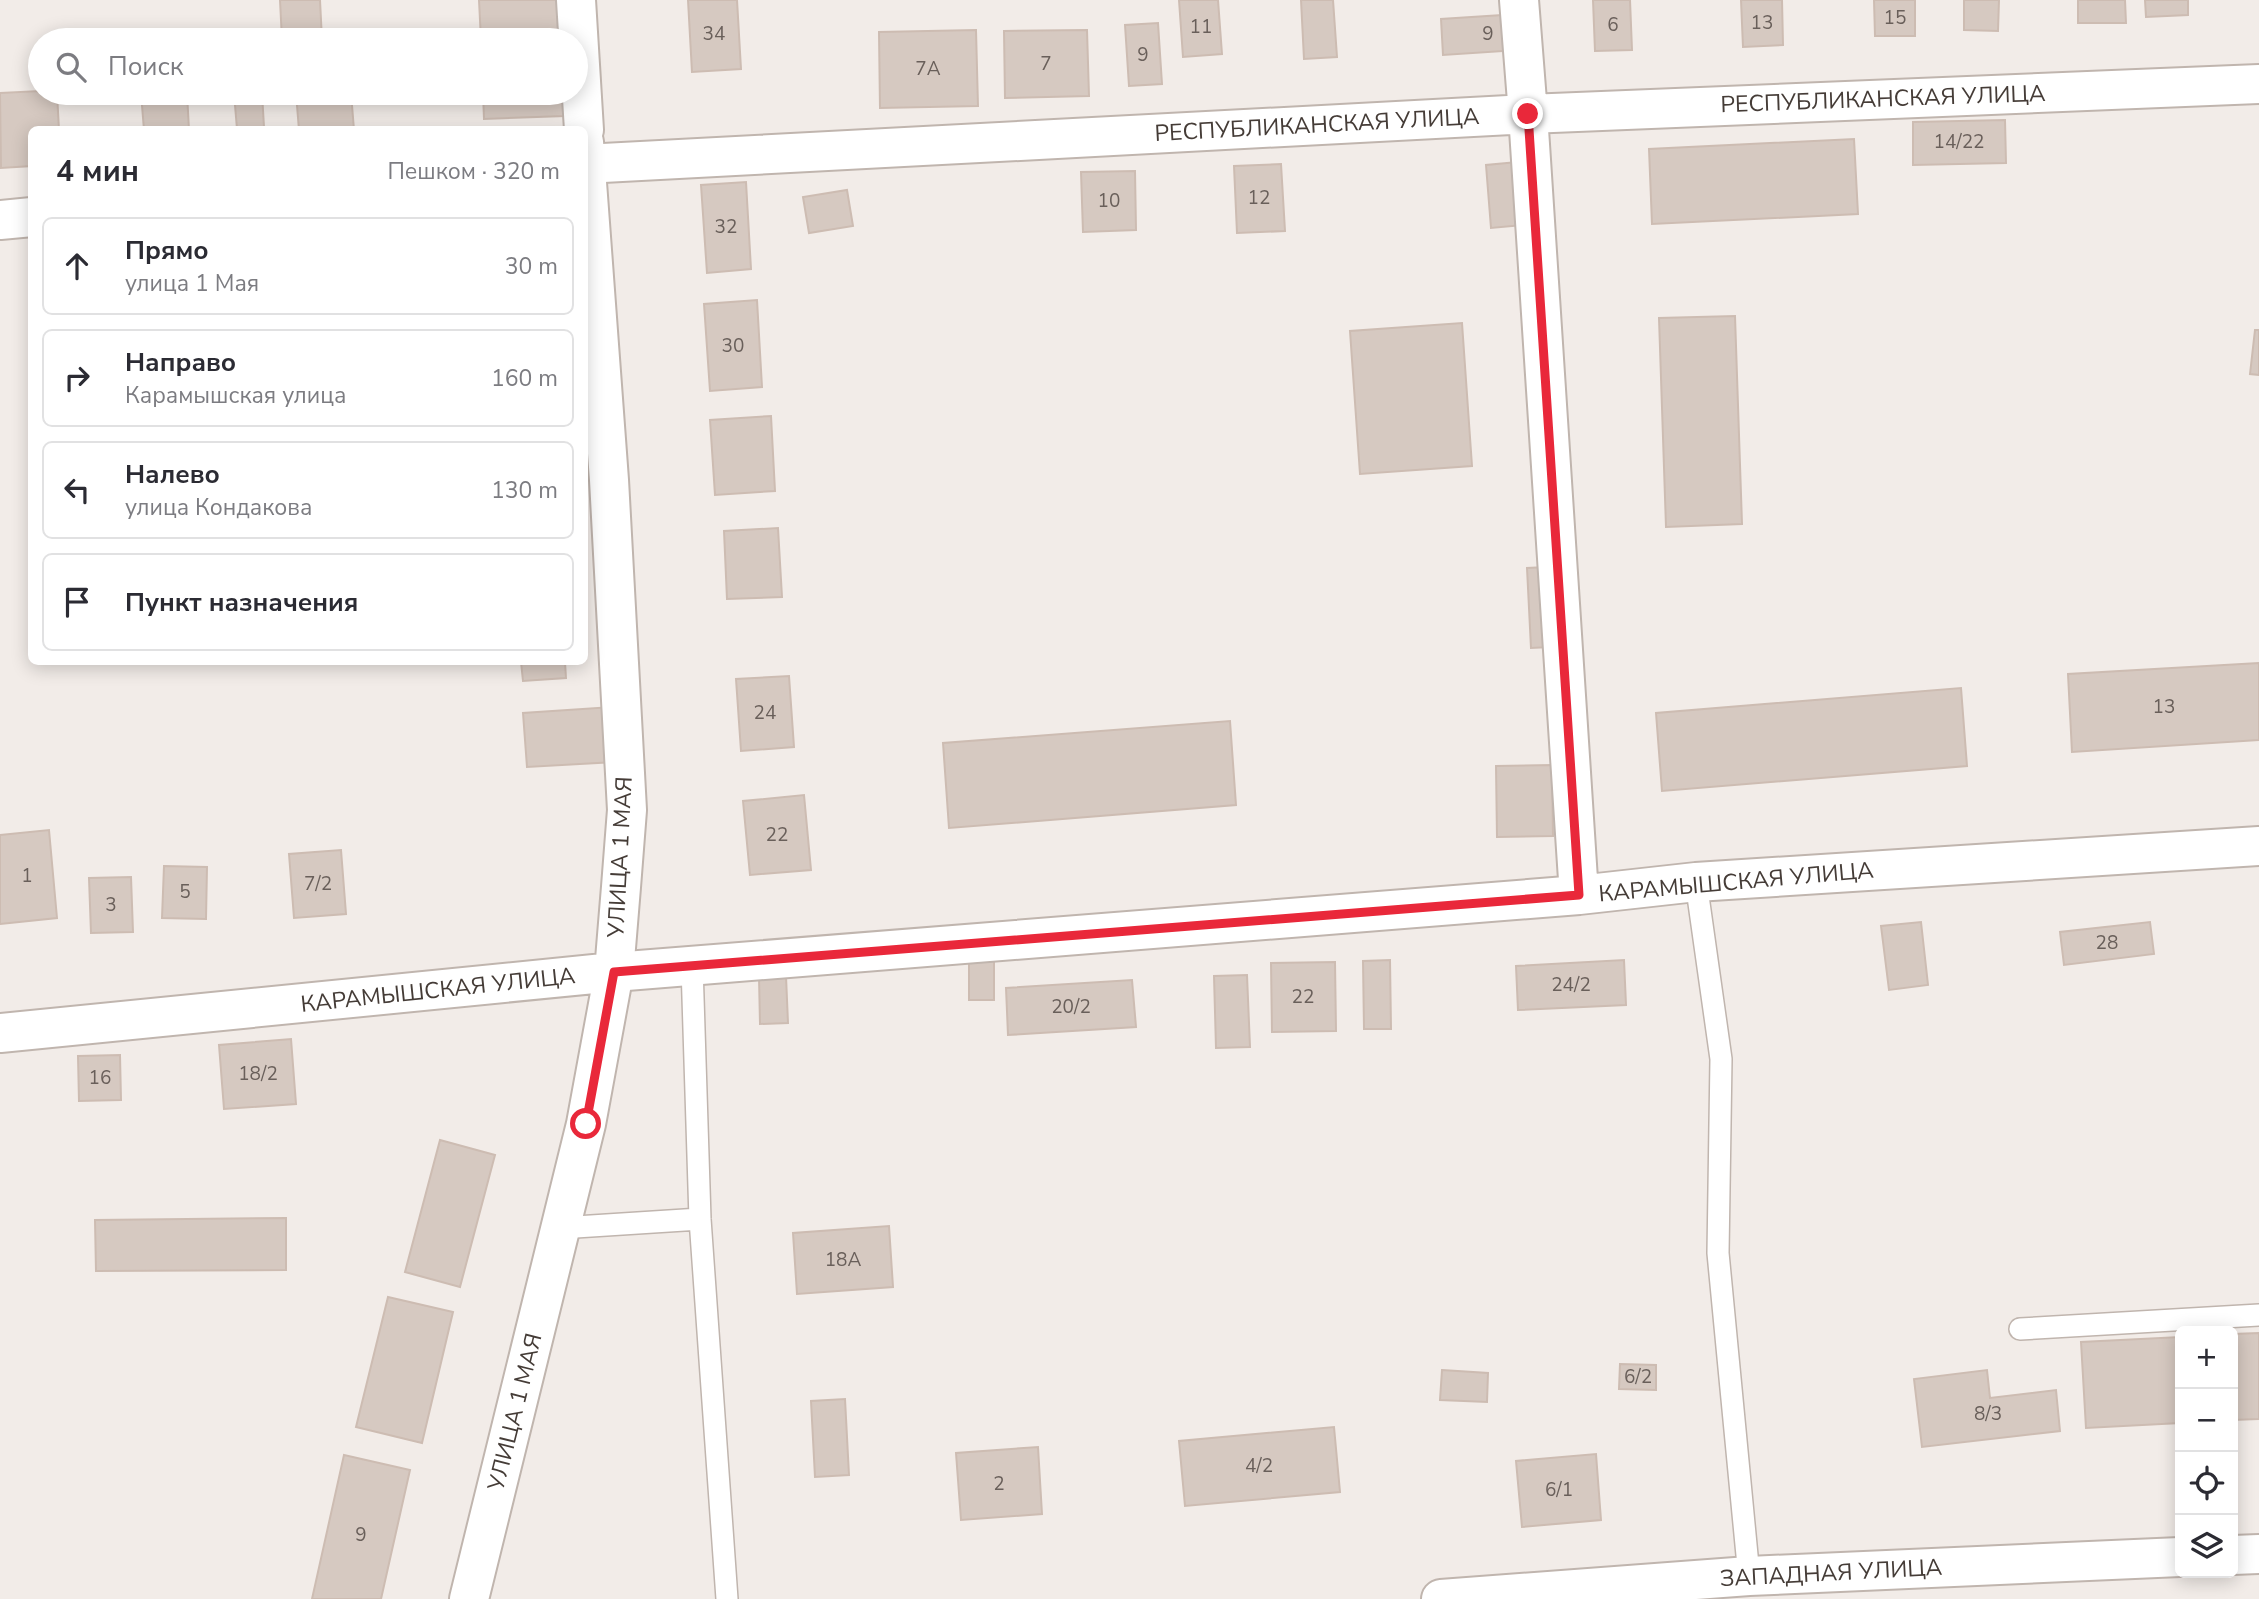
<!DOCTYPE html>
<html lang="ru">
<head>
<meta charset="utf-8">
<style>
  body { margin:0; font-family:"Nunito Sans",sans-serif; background:#f2f2f3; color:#2b2b33 }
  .controls { position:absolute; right:21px; bottom:21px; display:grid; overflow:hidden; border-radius:10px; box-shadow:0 4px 18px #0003 }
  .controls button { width:63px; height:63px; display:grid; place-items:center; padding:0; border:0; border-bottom:2px solid #e1e1e2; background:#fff; color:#2b2b33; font:35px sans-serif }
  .stop { position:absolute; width:21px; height:21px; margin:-16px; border:5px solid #e9283a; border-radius:50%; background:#fff }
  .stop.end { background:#e9283a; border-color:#fff; box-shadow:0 2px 7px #0008 }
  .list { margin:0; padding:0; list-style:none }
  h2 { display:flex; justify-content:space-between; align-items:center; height:91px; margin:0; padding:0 28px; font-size:30px }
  h2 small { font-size:23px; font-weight:400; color:#7c7c81 }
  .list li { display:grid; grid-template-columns:46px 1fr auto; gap:21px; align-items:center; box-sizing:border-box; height:98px; margin:0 14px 14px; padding:0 14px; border:2px solid #e1e1e2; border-radius:10px }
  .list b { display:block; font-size:26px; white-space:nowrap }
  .list p { margin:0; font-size:23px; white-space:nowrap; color:#7c7c81 }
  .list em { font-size:23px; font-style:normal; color:#7c7c81 }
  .icon { flex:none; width:38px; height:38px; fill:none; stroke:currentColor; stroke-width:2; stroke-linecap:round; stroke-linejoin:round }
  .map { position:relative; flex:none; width:2259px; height:1599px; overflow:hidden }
  .search { position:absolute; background:#fff; box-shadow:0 4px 18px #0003; left:28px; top:28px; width:560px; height:77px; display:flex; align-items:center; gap:18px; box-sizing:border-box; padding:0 24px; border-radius:38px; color:#7c7c81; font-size:26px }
  .panel { position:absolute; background:#fff; box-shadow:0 4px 18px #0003; left:28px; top:126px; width:560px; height:539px; border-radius:10px }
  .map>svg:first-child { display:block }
</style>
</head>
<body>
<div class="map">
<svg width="2259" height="1599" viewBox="0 0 2259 1599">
  <rect width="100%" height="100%" fill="#f2ece8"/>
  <path fill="#d6c9c1" stroke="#cdbcb2" stroke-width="2" d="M280,0H320L322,40H282Z
    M479,0H560L562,40H481Z
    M688,0H737L741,69L692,72Z
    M1179,0H1218L1222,54L1183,57Z
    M1301,0H1333L1337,57L1304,59Z
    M1593,0H1630L1632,50L1595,51Z
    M1741,0H1782L1783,45L1743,47Z
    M1874,0H1915V36H1875Z
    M1964,0H1999L1998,31L1964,30Z
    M2078,0H2125L2126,23H2078Z
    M2145,0H2188V15L2146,17Z
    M1533,13L1535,49L1443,55L1441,19Z
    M1158,23L1162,84L1129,86L1125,25Z
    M976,30L978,106L880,108L879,32Z
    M1087,30L1089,96L1005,98L1004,31Z
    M40,91V93H57L59,130H32V166L1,168L0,93Z
    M141,93H187L189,130H144Z
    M234,93H262L264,127L237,129Z
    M296,93H351L354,130H299Z
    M483,93H564L565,116L484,119Z
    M2005,120L2006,163L1913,165V122Z
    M1854,139L1858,214L1652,224L1649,149Z
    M1538,160L1543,223L1491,228L1486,165Z
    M1281,164L1285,231L1237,233L1234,166Z
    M1135,171L1136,230L1083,232L1081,172Z
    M746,182L751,269L707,273L701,185Z
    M847,190L853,226L809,233L803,197Z
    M757,300L762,387L710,391L704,304Z
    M1735,316L1742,524L1666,527L1659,318Z
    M1462,323L1472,466L1360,474L1350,331Z
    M2255,330H2259V375L2250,374Z
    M584,393L589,455L584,456Z
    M771,416L775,491L715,495L710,420Z
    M778,528L782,597L727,599L724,531Z
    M1568,566L1571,646L1531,648L1527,568Z
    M521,662H565L566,678L523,681Z
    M2259,663V740L2072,752L2068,674Z
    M789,676L794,747L741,751L736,679Z
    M1961,688L1967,766L1662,791L1656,713Z
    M612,707L615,762L527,767L523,713Z
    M1230,721L1236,805L949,828L943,743Z
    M1552,765L1553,836L1497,837L1496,766Z
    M804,795L811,870L750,875L743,801Z
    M49,830L57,918L0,924V835Z
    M341,850L346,914L294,918L289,854Z
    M164,866L207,867L206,919L162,918Z
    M131,877L133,932L91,933L89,878Z
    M1921,922L1928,985L1889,990L1881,926Z
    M2150,922L2154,954L2064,965L2060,932Z
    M969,957H994V1000H969Z
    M1390,960L1391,1029H1364L1363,961Z
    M1624,960L1626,1005L1518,1010L1516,966Z
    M1335,962L1336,1031L1272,1032L1271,963Z
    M1247,975L1250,1047L1216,1048L1214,976Z
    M786,976L788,1023L760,1024L759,977Z
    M1132,980L1136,1027L1008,1035L1006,988Z
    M291,1039L296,1104L224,1109L219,1045Z
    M120,1055L121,1100L79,1101L78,1056Z
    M440,1140L495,1155L460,1287L405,1272Z
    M286,1218V1270L96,1271L95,1220Z
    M889,1226L893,1287L797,1294L793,1233Z
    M388,1297L453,1312L422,1443L356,1427Z
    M2259,1333V1419L2233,1420V1334Z
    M2180,1337V1423L2086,1428L2081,1342Z
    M1620,1364L1656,1365V1390L1619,1389Z
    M1442,1370L1488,1373L1487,1402L1440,1400Z
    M1987,1370L1990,1398L2056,1390L2060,1431L1922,1447L1914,1379Z
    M845,1399L849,1475L815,1477L811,1401Z
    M1334,1427L1340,1492L1185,1506L1179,1441Z
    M1038,1447L1042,1514L961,1520L956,1453Z
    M1596,1454L1601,1520L1522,1527L1516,1461Z
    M344,1455L410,1470L381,1599H312Z"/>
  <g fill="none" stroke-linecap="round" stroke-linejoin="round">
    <defs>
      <path id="service" d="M1696,882L1721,1059L1718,1253L1749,1576
        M692,966L700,1219L727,1599
        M560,1228L700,1219
        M2020,1329L2259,1315"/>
      <path id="minor" d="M1519,0L1528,114L1579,895
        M584,164L1528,114L2259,84
        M0,220L32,217
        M614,972L1579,895L1696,882L2259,846
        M2233,1555L2259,1554
        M1441,1599L1749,1576L2180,1557"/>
      <path id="tertiary" d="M576,0L584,130
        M0,1033L614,972
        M469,1599L586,1124L614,972L621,887L627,810L609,480L584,142"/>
    </defs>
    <use href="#service" stroke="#c0b5ae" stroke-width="24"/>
    <use href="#minor" stroke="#c0b5ae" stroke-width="42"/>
    <use href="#tertiary" stroke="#c0b5ae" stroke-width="42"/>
    <use href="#service" stroke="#fff" stroke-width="21"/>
    <use href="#minor" stroke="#fff" stroke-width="38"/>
    <use href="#tertiary" stroke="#fff" stroke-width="38"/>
  </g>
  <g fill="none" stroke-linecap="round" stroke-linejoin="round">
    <path stroke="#e9283a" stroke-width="9" d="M586,1124L614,972L1579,895L1528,114"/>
  </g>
  <g text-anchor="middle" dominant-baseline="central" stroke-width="5" stroke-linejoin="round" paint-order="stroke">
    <g font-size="19" fill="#695f5a">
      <text x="1895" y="18">15</text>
      <text x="1762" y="23">13</text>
      <text x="1613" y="25">6</text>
      <text x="1201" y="27">11</text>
      <text x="714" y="34">34</text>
      <text x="1488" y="34">9</text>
      <text x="1143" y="55">9</text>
      <text x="1046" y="64">7</text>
      <text x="928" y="69">7А</text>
      <text x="1959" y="142">14/22</text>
      <text x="1259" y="198">12</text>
      <text x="1109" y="201">10</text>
      <text x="726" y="227">32</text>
      <text x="733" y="346">30</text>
      <text x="2164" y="707">13</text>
      <text x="765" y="713">24</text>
      <text x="777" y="835">22</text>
      <text x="27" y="876">1</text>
      <text x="318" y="884">7/2</text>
      <text x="185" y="892">5</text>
      <text x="111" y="905">3</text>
      <text x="2107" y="943">28</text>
      <text x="1571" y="985">24/2</text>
      <text x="1303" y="997">22</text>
      <text x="1071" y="1007">20/2</text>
      <text x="258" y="1074">18/2</text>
      <text x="100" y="1078">16</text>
      <text x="843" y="1260">18А</text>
      <text x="1638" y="1377">6/2</text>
      <text x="1988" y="1414">8/3</text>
      <text x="1259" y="1466">4/2</text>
      <text x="999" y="1484">2</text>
      <text x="1559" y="1490">6/1</text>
      <text x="361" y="1535">9</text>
    </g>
    <g font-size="23" fill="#453c37" stroke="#fff">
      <text transform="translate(1883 99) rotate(-2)">РЕСПУБЛИКАНСКАЯ УЛИЦА</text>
      <text transform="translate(1317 125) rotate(-3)">РЕСПУБЛИКАНСКАЯ УЛИЦА</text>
      <text transform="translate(620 857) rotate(-87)">УЛИЦА 1 МАЯ</text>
      <text transform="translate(1736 882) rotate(-5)">КАРАМЫШСКАЯ УЛИЦА</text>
      <text transform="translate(438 990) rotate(-6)">КАРАМЫШСКАЯ УЛИЦА</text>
      <text transform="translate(515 1412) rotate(-76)">УЛИЦА 1 МАЯ</text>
      <text transform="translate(1831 1573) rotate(-3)">ЗАПАДНАЯ УЛИЦА</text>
    </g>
  </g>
</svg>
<div class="controls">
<button>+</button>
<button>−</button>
<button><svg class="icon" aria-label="locate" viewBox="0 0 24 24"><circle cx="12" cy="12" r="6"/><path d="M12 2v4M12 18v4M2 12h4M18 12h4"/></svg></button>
<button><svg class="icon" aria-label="layers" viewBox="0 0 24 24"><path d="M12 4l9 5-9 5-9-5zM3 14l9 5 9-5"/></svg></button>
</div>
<div class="stop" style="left:586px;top:1124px"></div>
<div class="stop end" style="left:1528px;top:114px"></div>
<div class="search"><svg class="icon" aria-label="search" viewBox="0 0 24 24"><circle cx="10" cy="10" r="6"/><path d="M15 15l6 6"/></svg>Поиск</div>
<section class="panel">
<h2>4 мин<small>Пешком · 320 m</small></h2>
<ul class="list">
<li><svg class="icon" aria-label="ahead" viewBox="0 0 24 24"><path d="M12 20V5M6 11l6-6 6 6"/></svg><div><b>Прямо</b><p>улица 1 Мая</p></div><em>30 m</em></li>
<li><svg class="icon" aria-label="right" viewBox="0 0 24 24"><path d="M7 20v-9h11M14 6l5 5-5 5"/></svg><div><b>Направо</b><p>Карамышская улица</p></div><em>160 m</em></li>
<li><svg class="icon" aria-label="left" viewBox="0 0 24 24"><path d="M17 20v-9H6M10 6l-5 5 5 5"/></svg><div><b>Налево</b><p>улица Кондакова</p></div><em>130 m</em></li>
<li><svg class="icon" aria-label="arrive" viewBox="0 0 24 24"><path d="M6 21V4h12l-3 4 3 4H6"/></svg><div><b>Пункт назначения</b></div></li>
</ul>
</section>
</div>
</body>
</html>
